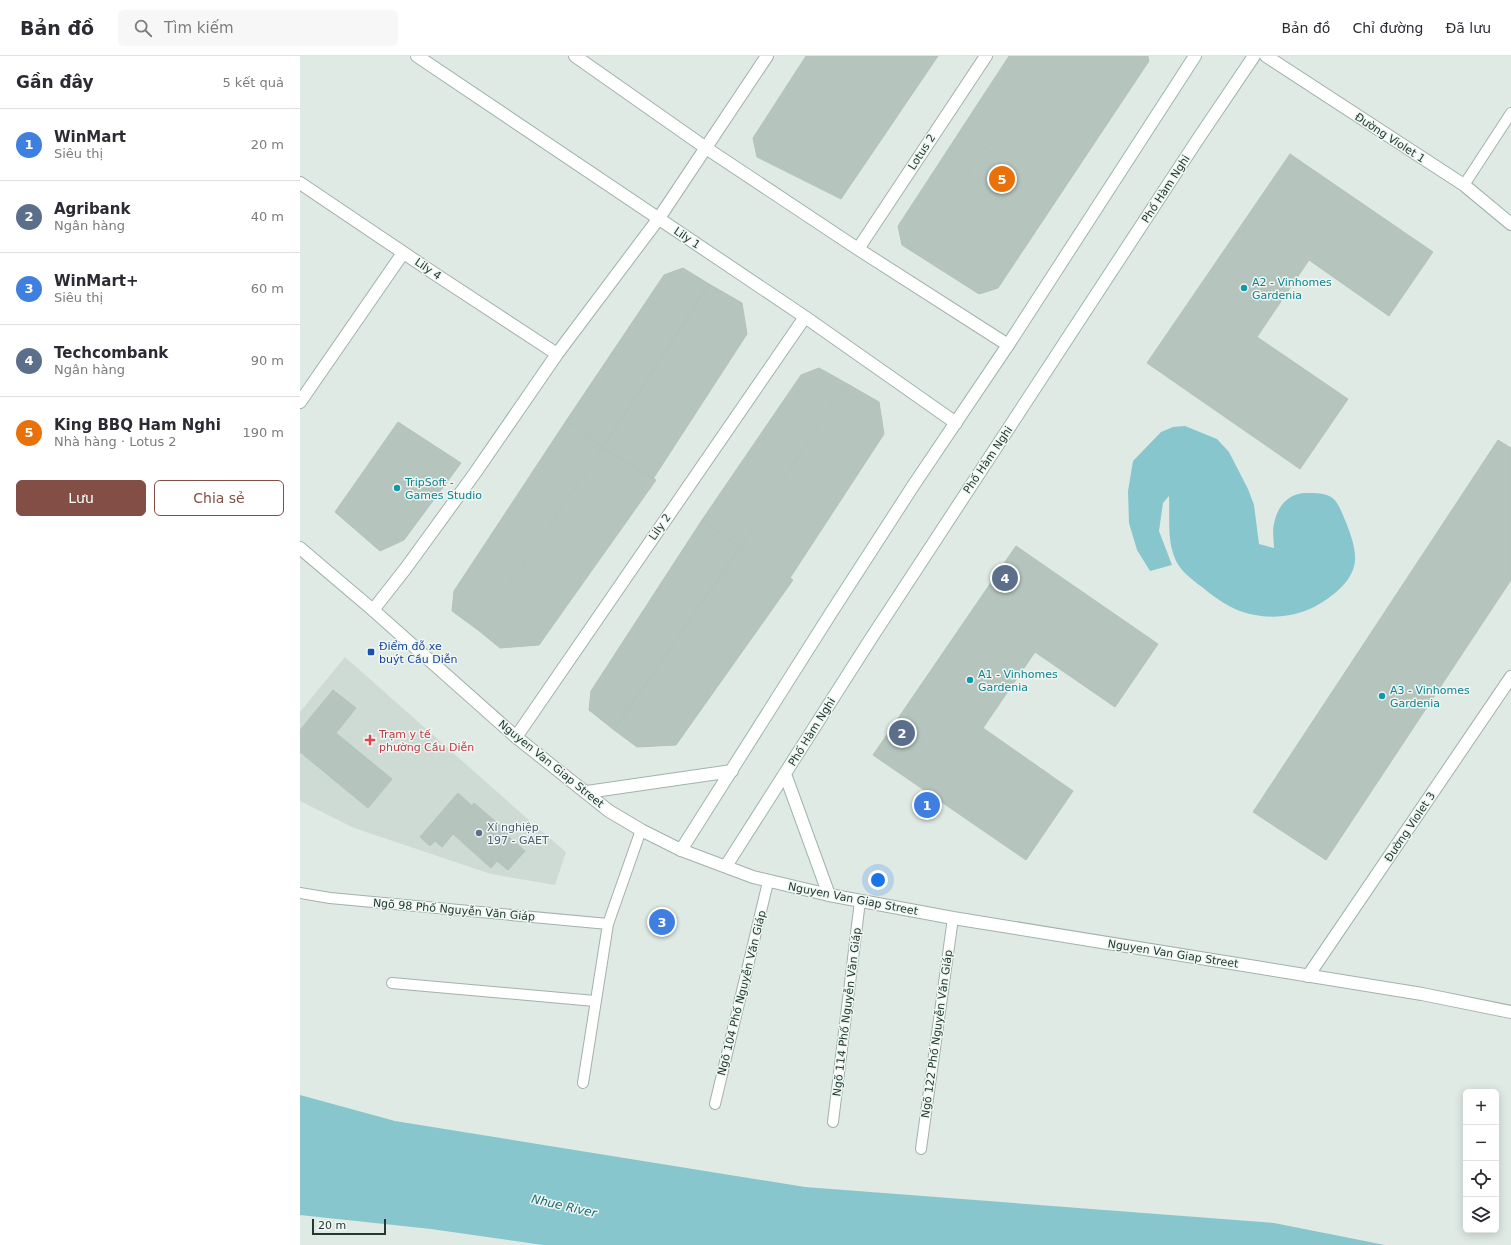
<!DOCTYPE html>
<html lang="vi">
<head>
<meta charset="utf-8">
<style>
  body { margin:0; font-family:"DejaVu Sans",sans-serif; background:#f7f7f7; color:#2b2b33 }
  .controls { position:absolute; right:12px; bottom:12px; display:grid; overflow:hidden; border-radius:6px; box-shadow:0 2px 10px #0003 }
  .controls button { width:36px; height:36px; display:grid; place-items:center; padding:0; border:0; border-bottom:1px solid #e1e1e2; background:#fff; color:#2b2b33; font:20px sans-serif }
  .scale { position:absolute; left:12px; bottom:10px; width:74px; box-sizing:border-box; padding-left:4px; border:2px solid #213932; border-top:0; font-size:11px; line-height:14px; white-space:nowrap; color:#213932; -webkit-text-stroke:3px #f0f7f3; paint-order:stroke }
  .you { position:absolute; left:578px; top:824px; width:14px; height:14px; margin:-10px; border:3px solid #fff; border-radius:50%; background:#1a73e8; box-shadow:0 0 0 6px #1a73e833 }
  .badge { display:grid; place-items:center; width:26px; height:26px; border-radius:50%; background:#824e45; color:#fff; font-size:13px; font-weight:700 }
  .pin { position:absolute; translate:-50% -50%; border:2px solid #fff; box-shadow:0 1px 4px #0006 }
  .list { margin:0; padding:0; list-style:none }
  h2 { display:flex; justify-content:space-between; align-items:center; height:52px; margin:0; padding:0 16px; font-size:17px }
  h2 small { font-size:13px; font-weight:400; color:#7c7c81 }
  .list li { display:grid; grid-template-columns:26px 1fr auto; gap:12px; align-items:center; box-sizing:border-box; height:72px; padding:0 16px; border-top:1px solid #e1e1e2 }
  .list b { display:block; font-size:15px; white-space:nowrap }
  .list p { margin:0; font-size:13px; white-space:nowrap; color:#7c7c81 }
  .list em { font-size:13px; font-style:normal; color:#7c7c81 }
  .actions { display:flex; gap:8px; padding:12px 16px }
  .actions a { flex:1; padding:9px 0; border:1px solid #824e45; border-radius:6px; text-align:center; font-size:14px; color:#824e45 }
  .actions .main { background:#824e45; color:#fff }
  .icon { flex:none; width:22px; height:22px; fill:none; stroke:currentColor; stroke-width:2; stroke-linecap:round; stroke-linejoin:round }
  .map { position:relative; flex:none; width:1211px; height:1189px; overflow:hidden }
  header { display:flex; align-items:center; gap:24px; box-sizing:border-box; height:56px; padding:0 20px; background:#fff; border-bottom:1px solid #e1e1e2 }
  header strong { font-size:19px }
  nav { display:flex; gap:22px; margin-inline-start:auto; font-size:14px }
  .search { width:280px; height:36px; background:#f7f7f7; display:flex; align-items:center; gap:10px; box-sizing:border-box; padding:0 14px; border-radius:6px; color:#7c7c81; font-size:15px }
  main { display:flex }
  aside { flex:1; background:#fff }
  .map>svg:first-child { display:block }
</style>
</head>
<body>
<header>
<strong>Bản đồ</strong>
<div class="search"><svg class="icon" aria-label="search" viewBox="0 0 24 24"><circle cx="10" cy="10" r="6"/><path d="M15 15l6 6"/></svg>Tìm kiếm</div>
<nav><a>Bản đồ</a><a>Chỉ đường</a><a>Đã lưu</a></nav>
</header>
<main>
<aside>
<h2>Gần đây<small>5 kết quả</small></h2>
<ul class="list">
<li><span class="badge" style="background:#3f7fe0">1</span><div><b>WinMart</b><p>Siêu thị</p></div><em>20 m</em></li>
<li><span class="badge" style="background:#5c6f8a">2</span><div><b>Agribank</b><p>Ngân hàng</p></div><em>40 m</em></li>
<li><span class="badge" style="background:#3f7fe0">3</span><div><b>WinMart+</b><p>Siêu thị</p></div><em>60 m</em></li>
<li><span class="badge" style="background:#5c6f8a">4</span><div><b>Techcombank</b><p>Ngân hàng</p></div><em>90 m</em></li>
<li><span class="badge" style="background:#e8710a">5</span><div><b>King BBQ Ham Nghi</b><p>Nhà hàng · Lotus 2</p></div><em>190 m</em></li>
</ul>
<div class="actions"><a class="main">Lưu</a><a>Chia sẻ</a></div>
</aside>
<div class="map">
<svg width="1211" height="1189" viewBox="0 0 1211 1189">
  <rect width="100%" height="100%" fill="#dfeae5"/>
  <path fill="#cedad4" d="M45,601L231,766L266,796L255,829L191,818L54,772L0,745V656Z"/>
  <path fill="#88c6ce" d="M885,370L917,383L929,396L948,433L954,449L959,488L974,492C974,485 972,475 974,468C977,450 989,436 1008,437C1015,437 1025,437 1031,441C1038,445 1042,457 1045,464C1050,476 1056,492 1055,505C1053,526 1031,542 1014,551C988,564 955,564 929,550C920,545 910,538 902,531C891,523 878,513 874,500C867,481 870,460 869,440L863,447L859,475L872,509L850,515L837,494L829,467L828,435L833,405L861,376L873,371Z
    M0,1039L95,1065L505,1131L974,1167L1085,1189H243L131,1173L0,1159Z"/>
  <path fill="#b5c5be" stroke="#b2c3bc" d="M506,0H638L541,143L457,101L453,82Z
    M709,0H848L849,5L698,232L679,238L602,189L598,170Z
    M685,91L738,127L719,155L666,120Z
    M990,98L1133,196L1089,260L1009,204L957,281L1048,343L1000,413L847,307Z
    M383,212L409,228L303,392L266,365L364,219Z
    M409,228L442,247L447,278L353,423L303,392Z
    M519,312L546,327L440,491L402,464L501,319Z
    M546,327L579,346L584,378L490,522L440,491Z
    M266,365L303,392L178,574L152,555L154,535Z
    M98,366L161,407L104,484L80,495L35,456Z
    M1198,384L1211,392V524L1026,804L953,756Z
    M303,392L356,424L239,589L200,592L178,574Z
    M402,464L440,491L314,674L289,654L291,635Z
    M716,490L858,588L815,651L735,596L683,672L773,735L726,804L573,699Z
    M440,491L493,524L376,689L337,691L314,674Z
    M33,634L56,652L36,677L92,723L68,752L0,696V674Z
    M158,737L172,750L174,747L209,777L207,779L225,795L208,814L197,805L191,812L153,778L142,791L135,785L130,790L120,781Z"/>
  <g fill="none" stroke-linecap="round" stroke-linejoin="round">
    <defs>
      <path id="service" d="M1164,129L1211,57
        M0,837L30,842L308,868
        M92,927L295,945
        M283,1027L308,868L341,774
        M415,1048L468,826
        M533,1066L560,845
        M621,1093L653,862"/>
      <path id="minor" d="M117,0L505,261L656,367
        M275,0L406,92L558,193L708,289
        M966,0L1164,129L1211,168
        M0,127L135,218L257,298
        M558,193L686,0
        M0,346L103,197
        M73,554L106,512L175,417L257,298L359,162L467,0
        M216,681L505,261
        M1008,920L1211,621"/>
      <path id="tertiary" d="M0,492L73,554L216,681L309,755L341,774L381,794L453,821L529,839L653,862L1122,938L1211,956"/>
      <path id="secondary" d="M485,718L529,839
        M287,736L432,715
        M381,794L531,557L613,430L708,289L895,0
        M426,810L570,584L898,83L954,0"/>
    </defs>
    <use href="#service" stroke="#a2b1ac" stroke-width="12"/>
    <use href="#minor" stroke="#a2b1ac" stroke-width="14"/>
    <use href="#tertiary" stroke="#a2b1ac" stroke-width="14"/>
    <use href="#secondary" stroke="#9fb5ac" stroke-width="14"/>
    <use href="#service" stroke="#fff" stroke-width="10"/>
    <use href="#minor" stroke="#fff" stroke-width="12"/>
    <use href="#tertiary" stroke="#fff" stroke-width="12"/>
    <use href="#secondary" stroke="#fff" stroke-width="12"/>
  </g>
  <g fill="#0f9aa8" stroke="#f0f7f3" stroke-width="1.5">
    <circle cx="944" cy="232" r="4"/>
    <circle cx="97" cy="432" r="4"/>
    <circle cx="670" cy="624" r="4"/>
    <circle cx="1082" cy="640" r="4"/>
  </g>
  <rect fill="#1a4fb4" stroke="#f0f7f3" stroke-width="1.5" x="67" y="592" width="8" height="8" rx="2"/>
  <path fill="#e0444e" stroke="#f0f7f3" stroke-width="1.5" d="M68 678h4v4h4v4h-4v4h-4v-4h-4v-4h4z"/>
  <circle fill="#5c6f8a" stroke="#f0f7f3" stroke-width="1.5" cx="179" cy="777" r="4"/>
  <g text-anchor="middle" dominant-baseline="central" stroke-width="3" stroke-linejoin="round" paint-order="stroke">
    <g font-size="11" fill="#213932" stroke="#f0f7f3">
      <text transform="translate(1090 82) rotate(33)">Đường Violet 1</text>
      <text transform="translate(622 96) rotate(-57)">Lotus 2</text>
      <text transform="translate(866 133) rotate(-57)">Phố Hàm Nghi</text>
      <text transform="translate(387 182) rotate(34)">Lily 1</text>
      <text transform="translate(128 213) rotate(34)">Lily 4</text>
      <text transform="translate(688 404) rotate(-56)">Phố Hàm Nghi</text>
      <text transform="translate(360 471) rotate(-55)">Lily 2</text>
      <text transform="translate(512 676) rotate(-58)">Phố Hàm Nghi</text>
      <text transform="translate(251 708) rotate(39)">Nguyen Van Giap Street</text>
      <text transform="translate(1110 771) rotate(-56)">Đường Violet 3</text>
      <text transform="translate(553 843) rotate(11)">Nguyen Van Giap Street</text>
      <text transform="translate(154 854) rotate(5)">Ngõ 98 Phố Nguyễn Văn Giáp</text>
      <text transform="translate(873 898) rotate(9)">Nguyen Van Giap Street</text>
      <text transform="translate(442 937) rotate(-76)">Ngõ 104 Phố Nguyễn Văn Giáp</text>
      <text transform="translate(547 956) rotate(-83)">Ngõ 114 Phố Nguyễn Văn Giáp</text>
      <text transform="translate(637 978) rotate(-82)">Ngõ 122 Phố Nguyễn Văn Giáp</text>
    </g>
    <g font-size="11" fill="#0d838f" stroke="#f0f7f3" text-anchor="start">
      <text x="952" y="226">A2 - Vinhomes<tspan x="952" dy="13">Gardenia</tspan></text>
      <text x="105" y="426">TripSoft -<tspan x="105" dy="13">Games Studio</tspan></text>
      <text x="678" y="618">A1 - Vinhomes<tspan x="678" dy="13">Gardenia</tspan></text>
      <text x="1090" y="634">A3 - Vinhomes<tspan x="1090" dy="13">Gardenia</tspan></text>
    </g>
    <g font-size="11" fill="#164399" stroke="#f0f7f3" text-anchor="start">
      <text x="79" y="590">Điểm đỗ xe<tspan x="79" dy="13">buýt Cầu Diễn</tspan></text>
    </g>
    <g font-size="11" fill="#be3a42" stroke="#f0f7f3" text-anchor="start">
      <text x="79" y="678">Trạm y tế<tspan x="79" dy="13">phường Cầu Diễn</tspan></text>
    </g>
    <g font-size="11" fill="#4e5e75" stroke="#f0f7f3" text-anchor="start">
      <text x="187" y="771">Xí nghiệp<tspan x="187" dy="13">197 - GAET</tspan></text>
    </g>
    <g font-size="12" font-style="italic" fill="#1d6873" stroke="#f0f7f3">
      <text transform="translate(264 1150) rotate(13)">Nhue River</text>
    </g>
  </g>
</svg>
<div class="controls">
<button>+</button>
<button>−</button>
<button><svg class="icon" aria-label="locate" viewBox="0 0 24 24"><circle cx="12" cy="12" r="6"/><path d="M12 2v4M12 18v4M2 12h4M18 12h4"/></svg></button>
<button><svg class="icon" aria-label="layers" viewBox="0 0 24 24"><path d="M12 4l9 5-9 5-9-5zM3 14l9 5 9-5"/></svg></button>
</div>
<div class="scale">20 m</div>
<div class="you"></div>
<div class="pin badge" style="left:627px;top:749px;background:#3f7fe0">1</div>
<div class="pin badge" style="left:602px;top:677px;background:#5c6f8a">2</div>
<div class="pin badge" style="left:362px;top:866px;background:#3f7fe0">3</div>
<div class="pin badge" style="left:705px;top:522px;background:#5c6f8a">4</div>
<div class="pin badge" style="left:702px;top:123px;background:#e8710a">5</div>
</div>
</main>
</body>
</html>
